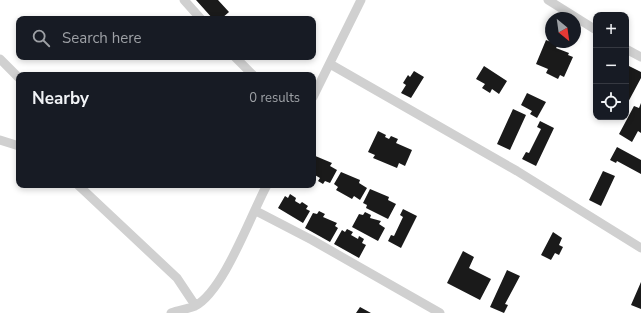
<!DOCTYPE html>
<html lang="en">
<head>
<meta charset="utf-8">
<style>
  body { margin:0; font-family:"Nunito Sans",sans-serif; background:#20242c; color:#f1f3f6 }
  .controls { position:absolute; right:12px; top:12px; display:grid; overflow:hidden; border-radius:8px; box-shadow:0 2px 6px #0003 }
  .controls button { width:36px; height:36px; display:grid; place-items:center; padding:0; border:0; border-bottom:1px solid #363941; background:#171b24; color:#f1f3f6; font:20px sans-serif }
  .compass { position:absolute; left:545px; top:12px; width:36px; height:36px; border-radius:50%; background:#171b24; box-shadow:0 2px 6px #0003; rotate:151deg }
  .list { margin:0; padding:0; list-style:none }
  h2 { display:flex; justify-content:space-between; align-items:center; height:52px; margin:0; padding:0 16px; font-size:17px }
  h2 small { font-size:13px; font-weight:400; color:#9ea1a6 }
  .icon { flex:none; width:22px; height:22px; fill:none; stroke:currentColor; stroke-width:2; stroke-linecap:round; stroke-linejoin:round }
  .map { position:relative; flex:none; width:641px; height:313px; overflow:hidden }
  .search { position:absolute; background:#171b24; box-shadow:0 2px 6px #0003; left:16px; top:16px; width:300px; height:44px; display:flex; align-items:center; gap:10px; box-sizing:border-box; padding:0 14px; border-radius:8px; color:#9ea1a6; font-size:15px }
  .panel { position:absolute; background:#171b24; box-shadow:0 2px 6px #0003; left:16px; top:72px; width:300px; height:116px; border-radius:8px }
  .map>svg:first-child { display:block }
</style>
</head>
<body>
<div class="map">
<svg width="641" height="313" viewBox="0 0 641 313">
  <rect width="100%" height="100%" fill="#fff"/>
  <path fill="#1a1a1a" d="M196,0H218L229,12L221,19H213Z
    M546,40L558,45L556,48L569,53L568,55L573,57L564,77L560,75L558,79L546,73L548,69L536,64Z
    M484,66L507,81L499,94L492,89L490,93L482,88L485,84L476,79Z
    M629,66L641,72V78L626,106V72Z
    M414,71L424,77L411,98L401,93L406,85L403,83L408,75L410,77Z
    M527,93L546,102L537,118L530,114L532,111L521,105Z
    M641,103V133L638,131L632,142L619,134L634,106L639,108Z
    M513,109L526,115L510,150L497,144Z
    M540,121L554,128L536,166L522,159L526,152L529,153L541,129L537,127Z
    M378,131L386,135L385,137L389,139L391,136L398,139L396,143L412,150L405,166L399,163L397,168L373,158L375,155L368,152Z
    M617,147L641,160V174L617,161L616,163L610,160Z
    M313,155L332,163L330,166L337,170L330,183L325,181L323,184L318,181L320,178L313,174Z
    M603,171L615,176L601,206L589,200Z
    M341,172L360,180L359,183L367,188L360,200L354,196L352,199L336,190L338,187L334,184Z
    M370,189L389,197L388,200L396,204L388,219L366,208L367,205L363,203Z
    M290,194L296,198L295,201L300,204L302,202L308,206L306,209L310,211L303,223L278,208L285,196L288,198Z
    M403,209L417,216L401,248L388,241L391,235L394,236L403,217L400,215Z
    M319,211L325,214L323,217L337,223L335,226L338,228L330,242L305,228L313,213L317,214Z
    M365,212L371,215L370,218L381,221L379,224L385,228L378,241L352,227L359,214L363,215Z
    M347,229L353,232L351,235L358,239L359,236L364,239L362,243L366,245L359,258L334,244L342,230L345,232Z
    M553,232L562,238L559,245L563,247L559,255L555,253L551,260L541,255Z
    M463,251L474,257L469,268L491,279L480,300L447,283Z
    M507,270L520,276L505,304L508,305L504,313L490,307Z
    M641,282V309L631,305Z
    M360,307L371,313H356Z"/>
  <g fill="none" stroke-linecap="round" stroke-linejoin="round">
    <path stroke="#d0d0d0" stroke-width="9" d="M184,0L201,19
      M548,0L596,30
      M626,49L641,57
      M235,57L253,75
      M0,59L19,78
      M330,64L517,171L641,248
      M313,97L361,0
      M0,140L19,146
      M78,185L177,278L195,305
      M256,211L312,240L440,313
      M171,313C179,310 188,309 195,306C224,291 251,214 267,185"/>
  </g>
</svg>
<div class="controls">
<button>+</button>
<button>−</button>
<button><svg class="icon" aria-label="locate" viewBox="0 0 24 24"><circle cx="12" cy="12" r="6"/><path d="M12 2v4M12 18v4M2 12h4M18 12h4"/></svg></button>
</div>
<svg class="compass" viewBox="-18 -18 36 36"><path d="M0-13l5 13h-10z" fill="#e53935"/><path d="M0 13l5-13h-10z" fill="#9ea1a6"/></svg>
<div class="search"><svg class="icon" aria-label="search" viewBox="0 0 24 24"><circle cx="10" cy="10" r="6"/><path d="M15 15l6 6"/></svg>Search here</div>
<section class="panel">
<h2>Nearby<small>0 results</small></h2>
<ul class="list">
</ul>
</section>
</div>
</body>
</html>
